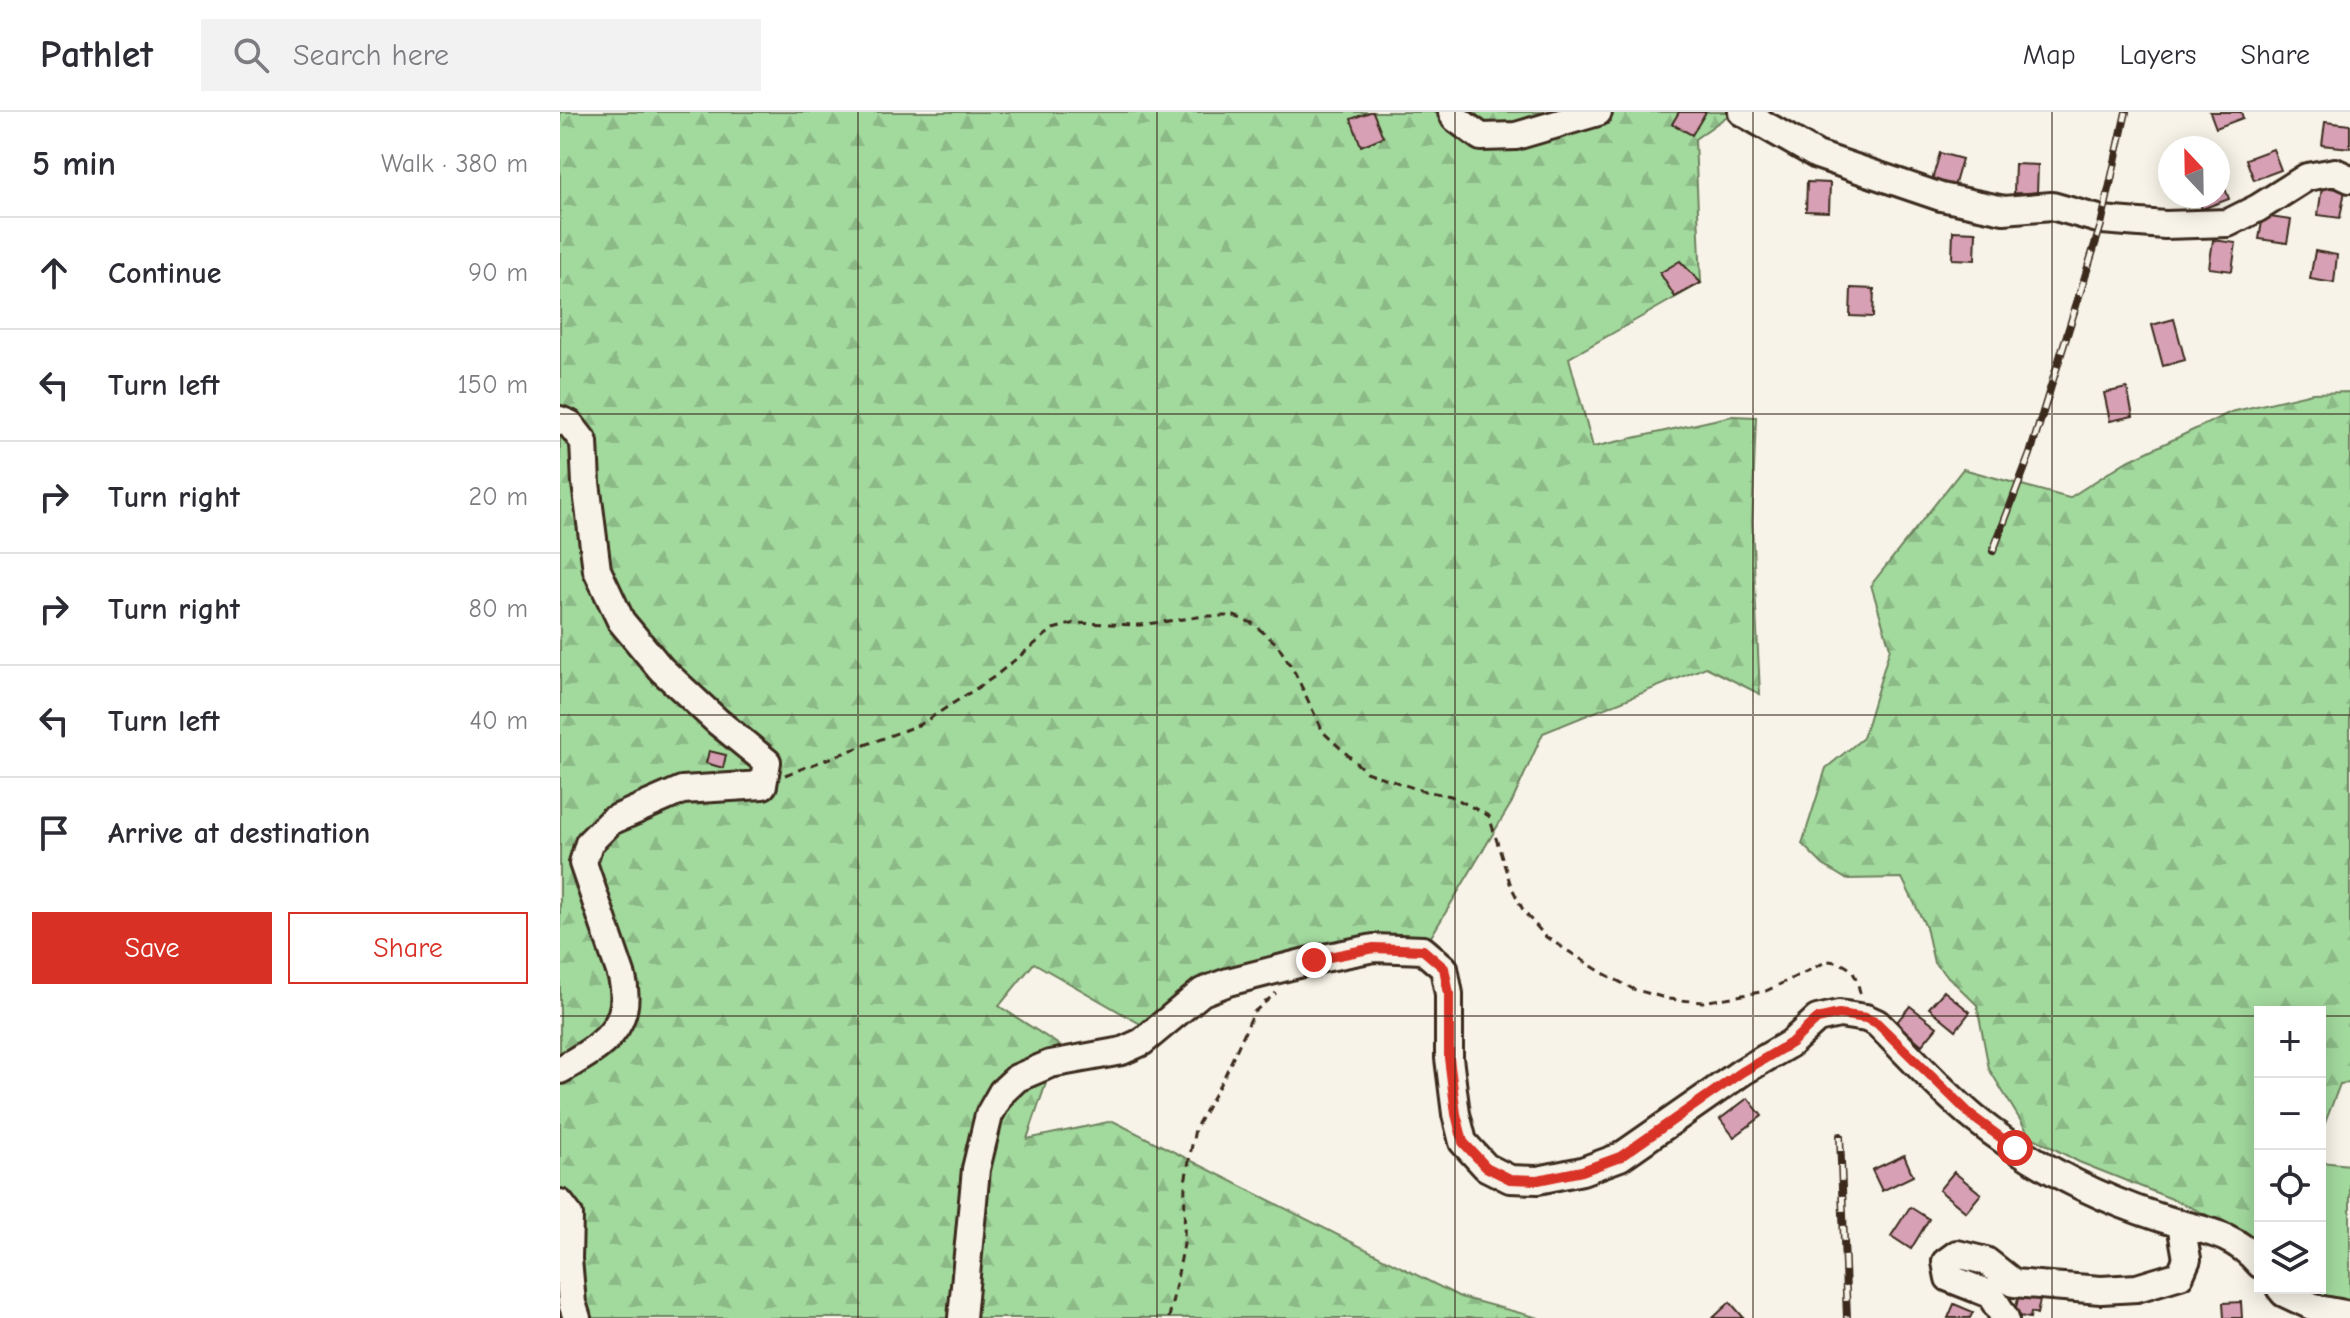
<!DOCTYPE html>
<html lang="en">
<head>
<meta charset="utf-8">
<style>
  body { margin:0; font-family:"Comic Neue",sans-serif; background:#f2f2f3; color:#2b2b33 }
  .controls { position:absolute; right:24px; bottom:24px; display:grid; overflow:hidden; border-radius:0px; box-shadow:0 4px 20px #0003 }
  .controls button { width:72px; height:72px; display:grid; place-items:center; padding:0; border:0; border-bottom:2px solid #e1e1e2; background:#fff; color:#2b2b33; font:40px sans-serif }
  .compass { position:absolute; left:1598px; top:24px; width:72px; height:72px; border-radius:50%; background:#fff; box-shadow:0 4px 20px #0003; rotate:338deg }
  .stop { position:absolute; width:24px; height:24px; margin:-18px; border:6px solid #d93025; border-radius:50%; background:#fff }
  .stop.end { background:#d93025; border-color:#fff; box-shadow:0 2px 8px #0008 }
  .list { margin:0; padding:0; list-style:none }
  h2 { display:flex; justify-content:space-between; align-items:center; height:104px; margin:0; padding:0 32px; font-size:34px }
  h2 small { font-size:26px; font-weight:400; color:#7c7c81 }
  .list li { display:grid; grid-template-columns:52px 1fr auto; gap:24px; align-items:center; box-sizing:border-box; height:112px; padding:0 32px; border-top:2px solid #e1e1e2 }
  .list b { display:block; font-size:30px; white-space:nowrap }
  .list em { font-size:26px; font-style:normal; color:#7c7c81 }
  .actions { display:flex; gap:16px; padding:24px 32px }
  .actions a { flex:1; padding:18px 0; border:2px solid #d93025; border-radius:0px; text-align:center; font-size:28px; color:#d93025 }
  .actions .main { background:#d93025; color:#fff }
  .icon { flex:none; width:44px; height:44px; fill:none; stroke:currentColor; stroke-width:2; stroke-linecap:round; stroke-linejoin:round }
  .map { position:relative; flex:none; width:1790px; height:1206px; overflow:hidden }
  header { display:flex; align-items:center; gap:48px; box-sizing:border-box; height:112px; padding:0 40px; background:#fff; border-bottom:2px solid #e1e1e2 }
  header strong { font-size:38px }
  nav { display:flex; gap:44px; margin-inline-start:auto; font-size:28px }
  .search { width:560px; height:72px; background:#f2f2f3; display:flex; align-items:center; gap:20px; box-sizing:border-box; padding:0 28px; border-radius:0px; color:#7c7c81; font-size:30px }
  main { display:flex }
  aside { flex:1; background:#fff }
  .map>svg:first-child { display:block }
</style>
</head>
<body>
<header>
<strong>Pathlet</strong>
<div class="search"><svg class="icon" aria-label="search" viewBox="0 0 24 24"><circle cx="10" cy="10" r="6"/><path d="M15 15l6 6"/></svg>Search here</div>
<nav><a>Map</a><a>Layers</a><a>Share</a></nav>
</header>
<main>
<aside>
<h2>5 min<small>Walk · 380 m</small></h2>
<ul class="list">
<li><svg class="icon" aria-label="ahead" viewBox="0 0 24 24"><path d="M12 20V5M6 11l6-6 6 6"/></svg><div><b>Continue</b></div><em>90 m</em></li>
<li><svg class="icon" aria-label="left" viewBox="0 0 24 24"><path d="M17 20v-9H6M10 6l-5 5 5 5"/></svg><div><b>Turn left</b></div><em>150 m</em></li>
<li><svg class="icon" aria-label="right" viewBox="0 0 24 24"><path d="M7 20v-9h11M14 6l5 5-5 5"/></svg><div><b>Turn right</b></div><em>20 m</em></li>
<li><svg class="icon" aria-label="right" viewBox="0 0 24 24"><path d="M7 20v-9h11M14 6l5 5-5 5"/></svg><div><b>Turn right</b></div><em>80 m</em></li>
<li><svg class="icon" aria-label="left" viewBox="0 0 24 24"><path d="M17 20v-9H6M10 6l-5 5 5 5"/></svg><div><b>Turn left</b></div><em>40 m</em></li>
<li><svg class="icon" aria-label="arrive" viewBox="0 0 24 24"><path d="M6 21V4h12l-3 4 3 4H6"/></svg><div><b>Arrive at destination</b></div></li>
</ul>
<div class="actions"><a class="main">Save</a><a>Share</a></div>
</aside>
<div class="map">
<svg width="1790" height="1206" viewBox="0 0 1790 1206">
  <defs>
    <pattern id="forest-firs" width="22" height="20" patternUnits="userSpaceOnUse" patternTransform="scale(2)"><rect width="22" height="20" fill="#a2d99d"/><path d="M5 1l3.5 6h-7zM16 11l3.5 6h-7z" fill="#8cba87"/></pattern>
  </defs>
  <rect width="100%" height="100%" fill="#f7f3e8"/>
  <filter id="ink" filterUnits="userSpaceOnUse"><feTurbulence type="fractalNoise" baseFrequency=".0125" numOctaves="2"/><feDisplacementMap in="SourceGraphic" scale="16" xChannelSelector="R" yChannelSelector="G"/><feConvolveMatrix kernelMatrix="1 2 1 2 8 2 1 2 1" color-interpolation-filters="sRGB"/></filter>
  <g filter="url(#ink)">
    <path fill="#a2d99d" stroke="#6e825e" stroke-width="2" d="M1760,1050L1790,1053V1195L1730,1176H1760Z"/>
    <path fill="url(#forest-firs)" stroke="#6e825e" stroke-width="2" d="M0,0H1173L1135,27L1141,171L1009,246L1033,335L1172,304L1196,305L1192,410L1200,582L1146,555L983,621L952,690L863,838L642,880L591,918L474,851L439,894L499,933L467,1027L553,1009L900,1185L979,1206H0Z
      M1790,280V971L1780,972L1760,1024V900H1700V1137L1683,1121L1622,1091L1519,1050L1470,1024L1429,957L1417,893L1374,851L1366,815L1342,766L1286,767L1263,753L1242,732L1266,656L1303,626L1330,536L1311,473L1403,357L1509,386L1564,351L1671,300L1752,281Z"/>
    <path fill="#d7a0b4" stroke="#3b2a1e" stroke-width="2" d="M810,0H813L823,25L801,34L791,7Z
      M1119,0H1146L1132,23L1112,12Z
      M1650,0H1681L1683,6L1656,16Z
      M1765,10L1790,13V36L1762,33Z
      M1713,37L1721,58L1694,68L1686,47Z
      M1380,41L1402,47L1394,75L1372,68Z
      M1455,52L1478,53L1477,82L1454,81Z
      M1661,66L1669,87L1642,97L1637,84H1658V67Z
      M1247,70L1270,71L1269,100L1246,99Z
      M1762,75L1785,78L1780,106L1758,103Z
      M1703,104L1731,108L1727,131L1699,127Z
      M1393,119L1416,120L1415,148L1392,147Z
      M1653,128L1676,131L1672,159L1649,156Z
      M1755,139L1777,143L1774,171L1750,167Z
      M1120,149L1141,171L1115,185L1100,161Z
      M1291,176L1314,177L1313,205L1290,204Z
      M1614,207L1625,248L1603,254L1592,213Z
      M1567,276L1573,304L1550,309L1544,281Z
      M149,639L166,643L163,656L146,651Z
      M1384,879L1410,900L1396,918L1369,896Z
      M1350,894L1377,915L1362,933L1336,911Z
      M1188,986L1202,1004L1174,1025L1160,1007Z
      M1344,1043L1353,1064L1322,1079L1312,1058Z
      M1394,1060L1421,1082L1406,1100L1379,1078Z
      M1350,1095L1369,1107L1351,1137L1331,1124Z
      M1460,1179L1481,1184L1477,1202L1471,1200L1470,1206L1454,1203Z
      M1170,1190L1184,1206H1153Z
      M1681,1190L1682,1206H1664L1663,1191Z
      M1394,1192L1413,1200L1410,1206H1388Z"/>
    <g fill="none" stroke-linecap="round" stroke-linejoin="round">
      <defs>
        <path id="minor" d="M892,0L895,6L921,25L956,24L1038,0
          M1182,0L1257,43L1381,85L1444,98L1492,94L1542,108L1605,113L1668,111L1698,96L1747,65L1775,60L1790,67
          M0,308L10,312L24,330L26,371L37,458L61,509L101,557L158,610L207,650L203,673L122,678L51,709L29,731L23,751L62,865C75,917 38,936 0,958
          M0,1091L9,1103L8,1147L12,1191L17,1206
          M1621,1112C1653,1120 1677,1125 1700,1152
          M1720,1176L1724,1181L1758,1197L1790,1203
          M402,1206L416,1057L429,1003L442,980L457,966L490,952L562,939L582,930L642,880L668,870L754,848L814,836L863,838L884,856L889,882V946L896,1002L903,1030L926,1055L950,1067L978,1068L1022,1059L1060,1045L1182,960L1231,931L1257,907L1279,902L1306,906L1317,911C1349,943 1380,978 1414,1006C1475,1055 1547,1091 1621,1112L1627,1147L1620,1163L1577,1176L1541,1178L1454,1171L1426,1149L1397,1142L1386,1150L1389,1166L1430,1182L1445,1206"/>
      </defs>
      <use href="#minor" stroke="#3b2a1e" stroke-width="32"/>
      <path stroke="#3b2a1e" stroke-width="3" stroke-dasharray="8 6" stroke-linecap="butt" d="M225,663L361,612L434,565L493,517L515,511L580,513L645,504H674L692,511L717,532L735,561L763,620L806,660L860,678L891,684L929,704L951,774L964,800L986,825L1041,860L1073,877L1109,887L1143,890L1206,879L1268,849C1294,852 1296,863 1301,885
        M609,1206L624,1132L625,1070L635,1017L665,963L694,900L716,881"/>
      <use href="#minor" stroke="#f7f3e8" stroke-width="26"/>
      <defs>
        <path id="rail" d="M1433,439L1470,342L1541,113L1566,0
          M1280,1024L1287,1206"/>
      </defs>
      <use href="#rail" stroke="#3b2a1e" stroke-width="8"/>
      <use href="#rail" stroke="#f7f3e8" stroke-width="5" stroke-dasharray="15" stroke-linecap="butt"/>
    </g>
  </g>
  <g fill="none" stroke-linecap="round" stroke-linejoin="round" filter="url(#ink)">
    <path stroke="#d93025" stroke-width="10" d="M754,848L814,836L863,838L884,856L889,882V946L896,1002L903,1030L926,1055L950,1067L978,1068L1022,1059L1060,1045L1182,960L1231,931L1257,907L1279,902L1306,906L1317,911L1413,1005L1455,1036"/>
  </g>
  <path fill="none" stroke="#3b2a1e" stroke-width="2" stroke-opacity="0.55" d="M298,0V1206M597,0V1206M895,0V1206M1193,0V1206M1492,0V1206M0,302H1790M0,603H1790M0,904H1700M1760,904H1790"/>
</svg>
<div class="controls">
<button>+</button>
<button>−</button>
<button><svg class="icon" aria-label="locate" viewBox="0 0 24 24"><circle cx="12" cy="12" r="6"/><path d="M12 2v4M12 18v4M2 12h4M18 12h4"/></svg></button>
<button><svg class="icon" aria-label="layers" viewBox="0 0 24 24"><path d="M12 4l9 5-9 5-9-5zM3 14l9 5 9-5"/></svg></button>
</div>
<svg class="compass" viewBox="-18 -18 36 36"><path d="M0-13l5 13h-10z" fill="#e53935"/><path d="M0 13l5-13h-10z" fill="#7c7c81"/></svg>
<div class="stop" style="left:1455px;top:1036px"></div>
<div class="stop end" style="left:754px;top:848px"></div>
</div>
</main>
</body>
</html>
